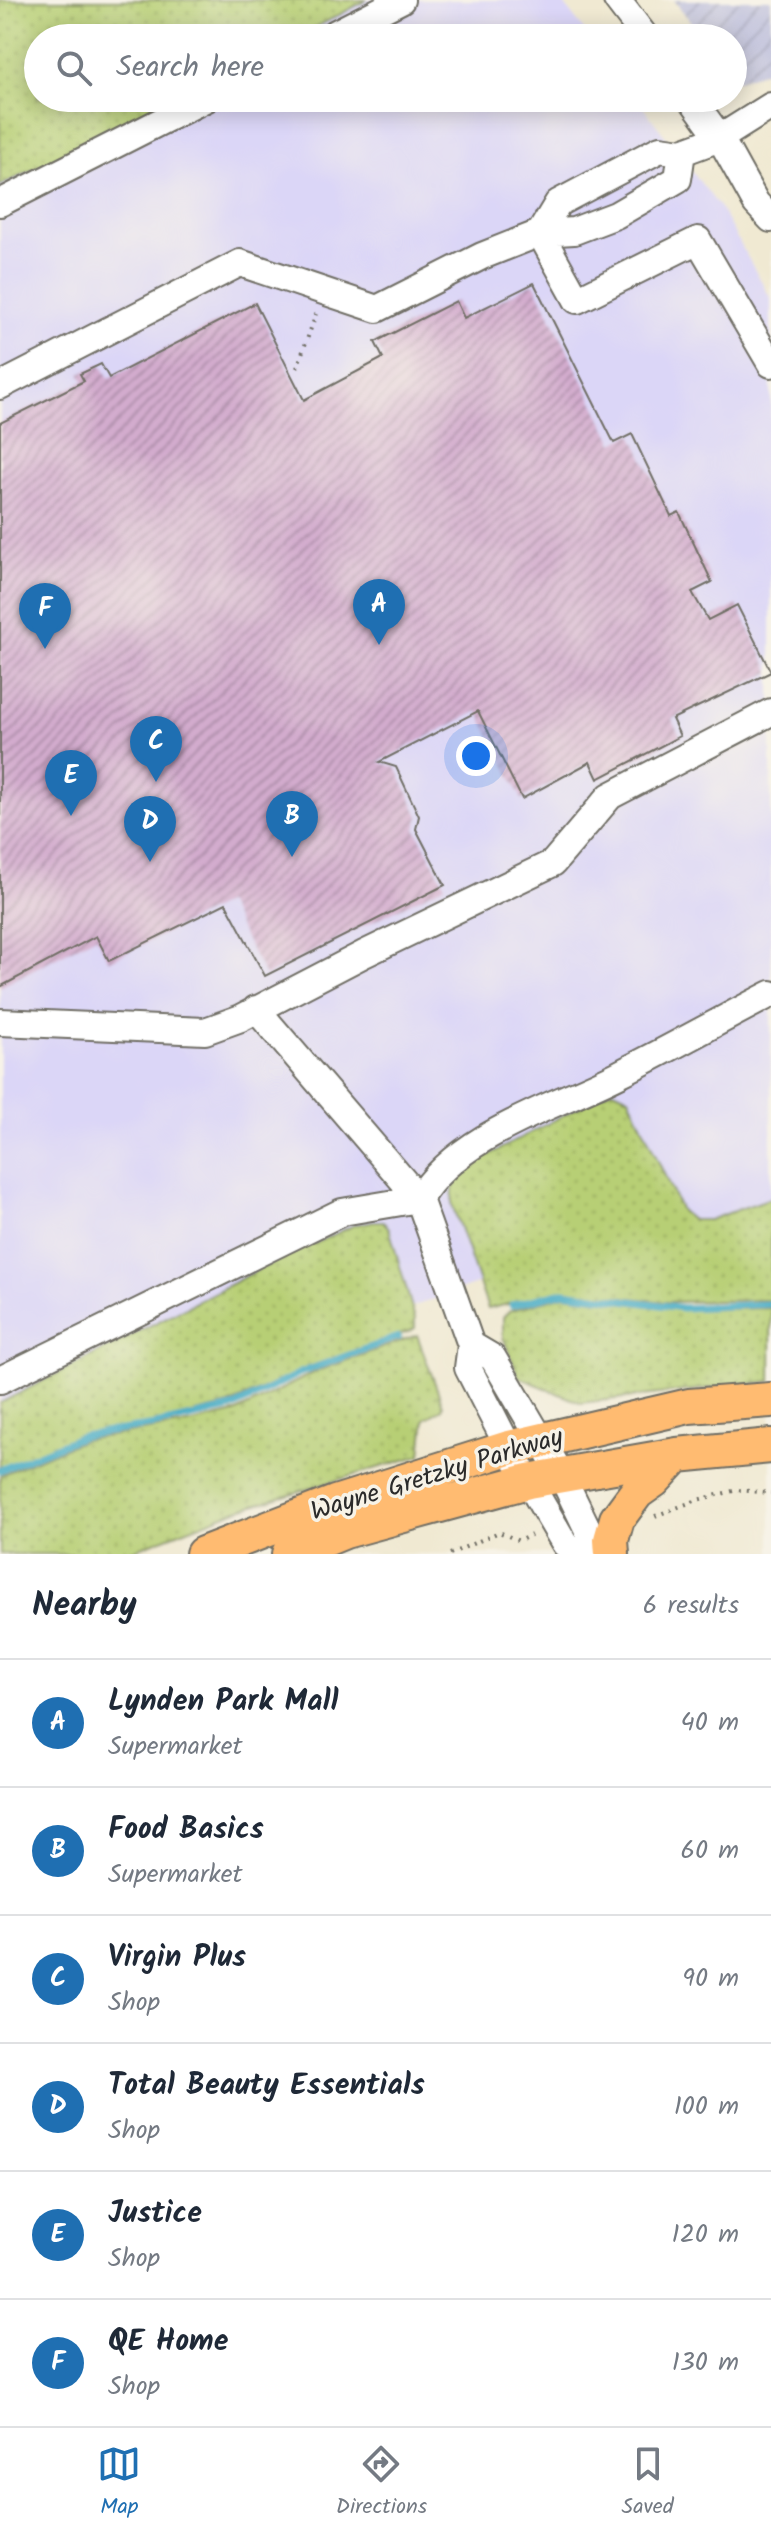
<!DOCTYPE html>
<html lang="en">
<head>
<meta charset="utf-8">
<style>
  body { margin:0; font-family:Kalam,sans-serif; background:#f2f2f3; color:#1f2937 }
  .you { position:absolute; left:476px; top:756px; width:28px; height:28px; margin:-20px; border:6px solid #fff; border-radius:50%; background:#1a73e8; box-shadow:0 0 0 12px #1a73e833 }
  .badge { display:grid; place-items:center; width:52px; height:52px; border-radius:50%; background:#1f6fb2; color:#fff; font-size:26px; font-weight:700 }
  .pin { position:absolute; translate:-50% -66px; filter:drop-shadow(0 2px 4px #0008) }
  .pin::after { content:''; position:absolute; top:42px; width:28px; height:24px; background:inherit; clip-path:polygon(0 0,100% 0,50% 100%) }
  .list { margin:0; padding:0; list-style:none }
  h2 { display:flex; justify-content:space-between; align-items:center; height:104px; margin:0; padding:0 32px; font-size:34px }
  h2 small { font-size:26px; font-weight:400; color:#747a83 }
  .list li { display:grid; grid-template-columns:52px 1fr auto; gap:24px; align-items:center; box-sizing:border-box; height:128px; padding:0 32px; border-top:2px solid #e0e1e3 }
  .list b { display:block; font-size:30px; white-space:nowrap }
  .list p { margin:0; font-size:26px; white-space:nowrap; color:#747a83 }
  .list em { font-size:26px; font-style:normal; color:#747a83 }
  .icon { flex:none; width:44px; height:44px; fill:none; stroke:currentColor; stroke-width:2; stroke-linecap:round; stroke-linejoin:round }
  .map { position:relative; flex:none; width:771px; height:1554px; overflow:hidden }
  .search { position:absolute; background:#fff; box-shadow:0 4px 20px #0003; left:24px; right:24px; top:24px; height:88px; display:flex; align-items:center; gap:20px; box-sizing:border-box; padding:0 28px; border-radius:44px; color:#747a83; font-size:30px }
  .sheet { height:872px; background:#fff }
  nav { display:flex; justify-content:space-around; align-items:center; box-sizing:border-box; height:112px; border-top:2px solid #e0e1e3; background:#fff; font-size:22px; color:#747a83 }
  nav a { display:grid; justify-items:center; gap:4px }
  nav .on { color:#1f6fb2 }
  .map>svg:first-child { display:block }
</style>
</head>
<body>
<div class="map">
<svg width="771" height="1554" viewBox="0 0 771 1554">
  <defs>
    <pattern id="industrial-furrows" width="10" height="10" patternUnits="userSpaceOnUse" patternTransform="scale(2)"><rect width="10" height="10" fill="#c1c2dd"/><path d="M-1 1l2-2M0 10L10 0M9 11l2-2" fill="none" stroke="#a6a7be"/></pattern>
    <pattern id="grass-dots" width="8" height="8" patternUnits="userSpaceOnUse" patternTransform="scale(2)"><rect width="8" height="8" fill="#b7cf74"/><path d="M2 2h.1M6 6h.1" fill="none" stroke="#9eb265" stroke-width="1.8" stroke-linecap="round"/></pattern>
    <pattern id="building-hatch" width="6" height="6" patternUnits="userSpaceOnUse" patternTransform="scale(2)"><rect width="6" height="6" fill="#d3acce"/><path d="M-1 1l2-2M0 6l6-6M5 7l2-2" fill="none" stroke="#ab8ca7"/></pattern>
  </defs>
  <rect width="100%" height="100%" fill="#f7f3e8"/>
  <filter id="ink" filterUnits="userSpaceOnUse"><feTurbulence type="fractalNoise" baseFrequency=".0125" numOctaves="2"/><feDisplacementMap in="SourceGraphic" scale="16" xChannelSelector="R" yChannelSelector="G"/><feConvolveMatrix kernelMatrix="1 2 1 2 8 2 1 2 1" color-interpolation-filters="sRGB"/></filter>
  <filter id="wash" filterUnits="userSpaceOnUse"><feTurbulence type="fractalNoise" baseFrequency=".006" numOctaves="4" result="noise"/><feDisplacementMap in="SourceGraphic" scale="32" xChannelSelector="R" yChannelSelector="G"/><feGaussianBlur stdDeviation="1.8" result="paint"/><feColorMatrix in="noise" values="0 0 0 0 0 0 0 0 0 0 0 0 0 0 0 0 0 1.4 0 .05"/><feComposite in="paint" operator="in"/></filter>
  <g filter="url(#wash)">
    <rect width="100%" height="100%" fill="#f0e9d2"/>
    <path fill="#dbd6f7" d="M0,0H561L590,38H38V98H636L720,208L771,299V1232L658,1220L0,1452Z"/>
    <path fill="url(#industrial-furrows)" d="M674,0H771V69L736,81L733,77V38H703Z"/>
    <path fill="url(#grass-dots)" stroke="#717d50" stroke-width="2" d="M0,0H367L296,38H38V98H179L0,186Z
      M612,1089L629,1097L681,1211L692,1220H709L771,1198V1300L665,1302L564,1290L488,1309L452,1204L453,1188L461,1170Z
      M373,1221H383L389,1228L415,1319V1328L410,1331L309,1367L229,1405L156,1423L81,1434L0,1468V1403L256,1271L354,1225Z
      M564,1295L681,1310L771,1308V1381L581,1403L519,1377L503,1337V1317L509,1311Z
      M417,1335L443,1405L442,1409L425,1419L421,1455L237,1510L123,1554H0V1475L83,1440L188,1424L235,1413L315,1372Z"/>
    <g fill="none" stroke-linecap="round" stroke-linejoin="round">
      <path stroke="#45abc5" stroke-width="7" d="M512,1305L564,1292L683,1308L771,1304
        M0,1470L82,1436L156,1425L232,1408L300,1373L398,1337"/>
    </g>
    <g id="blocks">
      <path fill="url(#building-hatch)" d="M534,283L614,443L632,434L671,516L679,512L712,582L692,592L708,620L737,605L771,672L672,719L680,736L598,779L590,762L522,799L478,711L379,762L396,767L419,816L416,829L445,885L265,976L226,903L109,961L96,936L0,987V423L84,381L80,374L101,364L109,378L255,303L304,400L383,358L375,342L456,301L464,318Z"/>
    </g>
  </g>
  <g filter="url(#ink)">
    <use href="#blocks" fill-opacity="0" stroke="#706e65" stroke-width="2"/>
    <g fill="none" stroke-linecap="round" stroke-linejoin="round">
      <defs>
        <path id="minor" d="M617,0L646,38
          M326,38L401,0
          M691,98L720,138L756,203L771,219
          M0,203L207,98
          M540,233L577,300L698,240L771,364
          M540,233L558,203L660,149L682,152L720,138L771,106
          M0,386L240,263L377,309L482,256L540,233L574,231L616,215L678,179L682,152
          M256,1009L419,1199L471,1345L468,1368L509,1448L565,1544L580,1554
          M0,1022L205,1031L241,1018L364,954L553,863L610,796L771,712
          M419,1199C458,1134 554,1107 619,1074C670,1049 720,1020 771,994
          M471,1345L493,1358L561,1474L589,1532L590,1554
          M0,1380L342,1212L419,1199"/>
        <path id="major" d="M203,1554L335,1503L509,1448L689,1406L771,1400
          M289,1554L345,1531L528,1481L677,1455L771,1446
          M612,1554L611,1540L617,1519L637,1492L654,1480L677,1455"/>
      </defs>
      <use href="#minor" stroke="#706e65" stroke-width="30"/>
      <use href="#major" stroke="#706e65" stroke-width="38"/>
      <path stroke="#706e65" stroke-width="4" stroke-dasharray="2 6" stroke-linecap="butt" d="M297,368L316,314
        M655,1516L697,1500L737,1490L771,1493
        M450,1554L499,1532L519,1541L531,1535"/>
      <use href="#minor" stroke="#fff" stroke-width="26"/>
      <use href="#major" stroke="#ffbb71" stroke-width="34"/>
    </g>
  </g>
  <g text-anchor="middle" dominant-baseline="central" stroke-width="7" stroke-linejoin="round" paint-order="stroke">
    <g font-size="26" fill="#2b2b2b" stroke="#f7f3e8">
      <text transform="translate(437 1475) rotate(-17)">Wayne Gretzky Parkway</text>
    </g>
  </g>
</svg>
<div class="you"></div>
<div class="pin badge" style="left:379px;top:645px">A</div>
<div class="pin badge" style="left:292px;top:857px">B</div>
<div class="pin badge" style="left:156px;top:782px">C</div>
<div class="pin badge" style="left:150px;top:862px">D</div>
<div class="pin badge" style="left:71px;top:816px">E</div>
<div class="pin badge" style="left:45px;top:649px">F</div>
<div class="search"><svg class="icon" aria-label="search" viewBox="0 0 24 24"><circle cx="10" cy="10" r="6"/><path d="M15 15l6 6"/></svg>Search here</div>
</div>
<section class="sheet">
<h2>Nearby<small>6 results</small></h2>
<ul class="list">
<li><span class="badge">A</span><div><b>Lynden Park Mall</b><p>Supermarket</p></div><em>40 m</em></li>
<li><span class="badge">B</span><div><b>Food Basics</b><p>Supermarket</p></div><em>60 m</em></li>
<li><span class="badge">C</span><div><b>Virgin Plus</b><p>Shop</p></div><em>90 m</em></li>
<li><span class="badge">D</span><div><b>Total Beauty Essentials</b><p>Shop</p></div><em>100 m</em></li>
<li><span class="badge">E</span><div><b>Justice</b><p>Shop</p></div><em>120 m</em></li>
<li><span class="badge">F</span><div><b>QE Home</b><p>Shop</p></div><em>130 m</em></li>
</ul>
</section>
<nav>
<a class="on"><svg class="icon" aria-label="map" viewBox="0 0 24 24"><path d="M3 6l6-2 6 2 6-2v14l-6 2-6-2-6 2zM9 4v14M15 6v14"/></svg>Map</a>
<a><svg class="icon" aria-label="directions" viewBox="0 0 24 24"><path d="M12 3l9 9-9 9-9-9zM9 14v-3h6M13 9l2 2-2 2"/></svg>Directions</a>
<a><svg class="icon" aria-label="saved" viewBox="0 0 24 24"><path d="M7 4h10v16l-5-4-5 4z"/></svg>Saved</a>
</nav>
</body>
</html>
